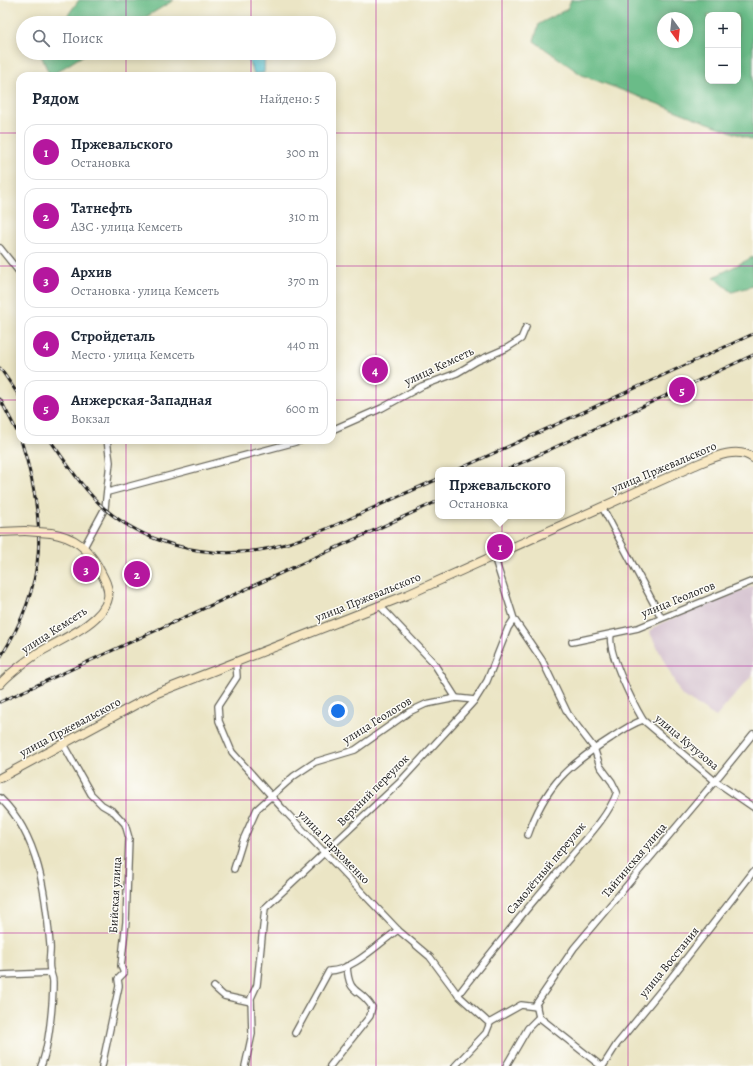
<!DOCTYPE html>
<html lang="ru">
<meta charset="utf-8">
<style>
body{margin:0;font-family:Alegreya,serif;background:#f2f2f3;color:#1f2937}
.controls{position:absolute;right:12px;top:12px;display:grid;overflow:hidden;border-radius:8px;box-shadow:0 2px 10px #0003}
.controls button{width:36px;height:36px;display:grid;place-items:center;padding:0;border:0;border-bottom:1px solid #e0e1e3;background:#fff;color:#1f2937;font:20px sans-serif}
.compass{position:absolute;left:657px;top:12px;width:36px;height:36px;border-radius:50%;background:#fff;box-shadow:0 2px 10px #0003;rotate:165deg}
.you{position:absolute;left:338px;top:711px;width:14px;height:14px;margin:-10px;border:3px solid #fff;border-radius:50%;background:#1a73e8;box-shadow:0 0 0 6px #1a73e833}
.badge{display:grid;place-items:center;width:26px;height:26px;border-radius:50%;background:#b5179e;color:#fff;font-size:13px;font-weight:700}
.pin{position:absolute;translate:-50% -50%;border:2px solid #fff;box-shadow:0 1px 4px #0006}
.popup{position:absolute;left:435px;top:467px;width:130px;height:52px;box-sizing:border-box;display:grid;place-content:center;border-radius:8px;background:#fff;filter:drop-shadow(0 1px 3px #0005);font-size:13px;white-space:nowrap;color:#747a83}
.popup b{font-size:15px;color:#1f2937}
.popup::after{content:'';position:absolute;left:50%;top:100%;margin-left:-8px;border:8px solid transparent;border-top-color:#fff}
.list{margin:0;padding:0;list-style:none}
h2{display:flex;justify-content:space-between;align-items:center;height:52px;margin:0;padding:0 16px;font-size:17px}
h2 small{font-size:13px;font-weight:400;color:#747a83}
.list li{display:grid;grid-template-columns:26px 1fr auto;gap:12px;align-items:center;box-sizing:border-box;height:56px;margin:0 8px 8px;padding:0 8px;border:1px solid #e0e1e3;border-radius:12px}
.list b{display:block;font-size:15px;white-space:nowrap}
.list p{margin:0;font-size:13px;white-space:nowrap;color:#747a83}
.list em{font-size:13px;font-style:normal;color:#747a83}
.icon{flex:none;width:22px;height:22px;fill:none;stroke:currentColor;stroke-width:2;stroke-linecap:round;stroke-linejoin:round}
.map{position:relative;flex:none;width:753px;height:1066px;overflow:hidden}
.search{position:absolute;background:#fff;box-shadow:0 2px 10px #0003;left:16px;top:16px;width:320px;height:44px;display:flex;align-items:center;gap:10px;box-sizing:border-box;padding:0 14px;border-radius:22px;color:#747a83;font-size:15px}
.panel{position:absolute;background:#fff;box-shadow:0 2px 10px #0003;left:16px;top:72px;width:320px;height:372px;border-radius:12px}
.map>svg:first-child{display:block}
</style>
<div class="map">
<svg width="753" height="1066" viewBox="0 0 753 1066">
<rect width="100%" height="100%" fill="#fdfcf7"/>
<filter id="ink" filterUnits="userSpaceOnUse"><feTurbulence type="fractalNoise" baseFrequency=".025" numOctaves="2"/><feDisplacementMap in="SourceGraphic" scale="8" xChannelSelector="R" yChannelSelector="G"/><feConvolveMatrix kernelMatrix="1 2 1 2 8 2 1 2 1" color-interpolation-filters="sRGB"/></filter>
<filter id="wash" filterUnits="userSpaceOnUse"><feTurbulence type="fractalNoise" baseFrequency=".012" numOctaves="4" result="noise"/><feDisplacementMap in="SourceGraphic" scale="16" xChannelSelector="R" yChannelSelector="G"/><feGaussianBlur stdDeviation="0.9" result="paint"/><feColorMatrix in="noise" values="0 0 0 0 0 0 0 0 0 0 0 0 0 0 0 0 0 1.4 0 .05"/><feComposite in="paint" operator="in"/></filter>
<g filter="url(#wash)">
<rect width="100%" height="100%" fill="#ebe5c5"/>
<path fill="#d1bdcc" d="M753,586v88l-37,43 -35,-22 -32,-64 12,-8z"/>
<g fill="#6abc88" stroke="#436c52" fill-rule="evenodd">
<path d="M79,0h95l-38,23h-74z"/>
<path d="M571,0h182v140l-171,-65 -48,-34 5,-17 28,-15zM708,15h30v66h-30zM663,18h24v24h-24z"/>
<path d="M40,53h47l-37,23z"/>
<path d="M753,257v29l-21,6 -18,-15z"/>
</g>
<path fill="#5cc8d6" stroke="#3c7279" d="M245,53h20l-1,20 -10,1z"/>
</g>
<g filter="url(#ink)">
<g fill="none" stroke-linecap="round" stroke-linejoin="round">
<g stroke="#646257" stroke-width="8">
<g id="street">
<path d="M0,248l20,25"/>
<path d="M332,430l50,-22 40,-22 35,-13 20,-12 30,-13 14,-9 5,-12"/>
<path d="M108,492l195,-52"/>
<path d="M602,507l59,110"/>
<path d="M84,547l21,-39 5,-46 -3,-22"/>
<path d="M380,606l53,56 23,36"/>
<path d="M611,635c-4,17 22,68 32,85l72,61 38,26"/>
<path d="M572,642l66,-14 115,-47"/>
<path d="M236,662l1,15 -19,29 1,15 13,31 50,56 116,122 32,27 28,38 31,28 32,-18 16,2"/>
<path d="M63,744l28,50 11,11 12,7 11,12 4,14 -3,84 -5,44 3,7 -6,6 1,7 -17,80"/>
<path d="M0,798c39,37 46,97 50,147 1,8 -2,17 0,25 1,4 3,7 3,12 0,21 -4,65 -12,84"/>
<path d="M528,835c17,-49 40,-70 83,-97 10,-7 20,-14 32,-18"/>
<path d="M234,869l9,-29 14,-31 37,-33 21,-14 40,-12 54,-38 17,-8 30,-6 19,2"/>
<path d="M0,975l51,-2"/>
<path d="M214,987l10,9 27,6"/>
<path d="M458,995c33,-44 69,-86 105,-129 17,-21 45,-48 54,-74l-5,-10 -12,-16 -6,-18 -26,-34 -26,-54 -28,-41"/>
<path d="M295,1033l34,-62c24,0 50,-28 69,-41"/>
<path d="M245,1066l7,-32 -1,-36 6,-13 8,-77 134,-125 76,-83 12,-19 21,-53 6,-9 -20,-63"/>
<path d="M330,1066l40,-50 2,-9c-13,-21 -23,-10 -25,-41"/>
<path d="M455,1066l31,-33 4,-10"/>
<path d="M506,1066l22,-38 11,-11"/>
<path d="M601,1066l-62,-49 -3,-13 38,-56 141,-167 38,-47"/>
<path d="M603,1066l14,-22 54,-66 82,-106"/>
</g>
</g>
<g stroke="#646257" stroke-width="10">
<g id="secondary">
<path d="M0,532l25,-1"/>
<path d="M0,684c11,-12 25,-22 38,-31 20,-12 65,-30 70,-55 2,-10 -5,-22 -10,-31 -11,-20 -24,-30 -47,-34"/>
<path d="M0,778l157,-85 250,-98 286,-129c17,-7 43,-21 60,-8"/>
</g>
</g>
<use href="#street" stroke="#fff" stroke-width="5.5"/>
<use href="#secondary" stroke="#f8e8c3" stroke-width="8"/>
<g stroke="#1c1c1c" stroke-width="3">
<g id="rail">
<path d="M0,368l20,29"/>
<path d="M0,399l20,38"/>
<path d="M50,440c17,24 33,49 55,69 20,17 44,29 69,36 67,19 115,1 175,-26 30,-14 59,-27 89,-40"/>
<path d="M457,470l296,-136"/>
<path d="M506,470l247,-115"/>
<path d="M0,658c48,-75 47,-135 21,-218"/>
<path d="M0,702l438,-201"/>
</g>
</g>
<use href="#rail" stroke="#fdfcf7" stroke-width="1.5" stroke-dasharray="4.5" stroke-linecap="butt"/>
<g stroke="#646257" stroke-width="10" stroke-linecap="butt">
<path id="secondary-bridge" d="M25,531l26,2"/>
</g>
<use href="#secondary-bridge" stroke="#f8e8c3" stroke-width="8"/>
</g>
</g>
<path fill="none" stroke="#b5179e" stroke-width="1" stroke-opacity="0.55" d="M126,0v23M251,0v23M376,0v1066M502,0v1066M628,0v1066M126,53v23M251,53v23M0,133h20M332,133h421M0,266h20M332,266h421M0,400h20M332,400h421M126,440v626M251,440v626M0,533h753M0,666h753M0,800h753M0,933h753"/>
<g text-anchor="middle" stroke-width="3" stroke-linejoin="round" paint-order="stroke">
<g font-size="12" fill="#1c1c1c" stroke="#fdfcf7">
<text transform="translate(439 366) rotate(-25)" y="4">улица Кемсеть</text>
<text transform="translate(664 467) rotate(-23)" y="4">улица Пржевальского</text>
<text transform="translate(368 597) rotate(-22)" y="4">улица Пржевальского</text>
<text transform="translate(678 599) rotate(-22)" y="4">улица Геологов</text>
<text transform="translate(54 630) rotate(-33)" y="4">улица Кемсеть</text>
<text transform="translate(377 720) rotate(-32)" y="4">улица Геологов</text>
<text transform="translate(70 727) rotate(-28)" y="4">улица Пржевальского</text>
<text transform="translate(687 742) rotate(40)" y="4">улица Кутузова</text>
<text transform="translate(373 790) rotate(-45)" y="4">Верхний переулок</text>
<text transform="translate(334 847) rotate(46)" y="4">улица Пархоменко</text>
<text transform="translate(634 860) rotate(-50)" y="4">Тайгинская улица</text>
<text transform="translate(546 868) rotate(-50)" y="4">Самолётный переулок</text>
<text transform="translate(115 895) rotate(-87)" y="4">Бийская улица</text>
<text transform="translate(669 962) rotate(-51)" y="4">улица Восстания</text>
</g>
</g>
</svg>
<div class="controls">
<button>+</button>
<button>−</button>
</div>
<svg class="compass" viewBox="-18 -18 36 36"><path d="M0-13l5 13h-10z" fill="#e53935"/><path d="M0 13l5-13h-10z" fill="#747a83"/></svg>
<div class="you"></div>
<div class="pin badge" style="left:500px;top:547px">1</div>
<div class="popup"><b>Пржевальского</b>Остановка</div>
<div class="pin badge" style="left:137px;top:574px">2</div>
<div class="pin badge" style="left:86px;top:569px">3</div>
<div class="pin badge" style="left:375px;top:370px">4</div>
<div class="pin badge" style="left:682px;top:390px">5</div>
<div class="search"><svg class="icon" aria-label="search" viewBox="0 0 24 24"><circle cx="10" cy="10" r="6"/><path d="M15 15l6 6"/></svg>Поиск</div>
<section class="panel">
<h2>Рядом<small>Найдено: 5</small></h2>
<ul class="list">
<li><span class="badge">1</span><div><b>Пржевальского</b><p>Остановка</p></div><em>300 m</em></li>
<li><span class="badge">2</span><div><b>Татнефть</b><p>АЗС · улица Кемсеть</p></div><em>310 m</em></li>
<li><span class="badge">3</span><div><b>Архив</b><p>Остановка · улица Кемсеть</p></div><em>370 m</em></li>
<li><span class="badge">4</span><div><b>Стройдеталь</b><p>Место · улица Кемсеть</p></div><em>440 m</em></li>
<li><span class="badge">5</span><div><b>Анжерская-Западная</b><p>Вокзал</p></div><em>600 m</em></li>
</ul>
</section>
</div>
